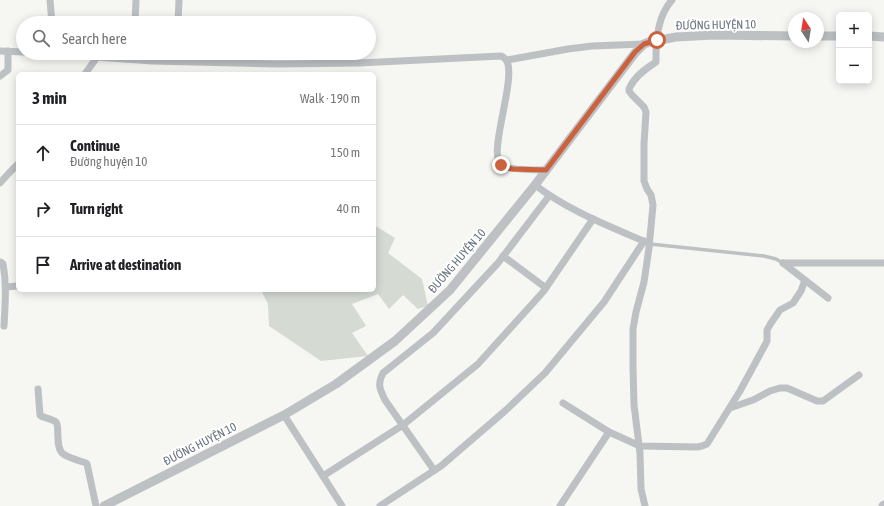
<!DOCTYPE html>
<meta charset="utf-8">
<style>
body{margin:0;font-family:"Asap Condensed",sans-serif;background:#f6f6f6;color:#202124}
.controls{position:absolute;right:12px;top:12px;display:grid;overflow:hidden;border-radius:6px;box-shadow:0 2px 10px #0003}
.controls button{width:36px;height:36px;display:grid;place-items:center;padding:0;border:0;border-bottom:1px solid #e0e0e0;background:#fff;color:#202124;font:20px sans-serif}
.compass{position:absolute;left:788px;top:12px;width:36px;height:36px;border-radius:50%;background:#fff;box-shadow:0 2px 10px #0003;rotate:348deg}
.stop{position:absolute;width:12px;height:12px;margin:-9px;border:3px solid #cc623d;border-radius:50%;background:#fff}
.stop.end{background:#cc623d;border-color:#fff;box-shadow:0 1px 4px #0008}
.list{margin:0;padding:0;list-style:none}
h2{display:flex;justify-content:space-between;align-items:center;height:52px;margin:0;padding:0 16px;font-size:17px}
h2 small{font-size:13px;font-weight:400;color:#757577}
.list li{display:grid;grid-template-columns:26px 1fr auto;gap:12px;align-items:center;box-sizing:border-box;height:56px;padding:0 16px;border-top:1px solid #e0e0e0}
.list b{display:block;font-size:15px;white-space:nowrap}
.list p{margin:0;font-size:13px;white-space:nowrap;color:#757577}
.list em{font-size:13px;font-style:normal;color:#757577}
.icon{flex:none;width:22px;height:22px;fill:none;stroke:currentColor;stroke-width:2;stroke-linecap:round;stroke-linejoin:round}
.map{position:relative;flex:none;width:884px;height:506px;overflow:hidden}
.search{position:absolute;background:#fff;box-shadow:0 2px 10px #0003;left:16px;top:16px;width:360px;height:44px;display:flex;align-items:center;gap:10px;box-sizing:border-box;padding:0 14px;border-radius:22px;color:#757577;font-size:15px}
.panel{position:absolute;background:#fff;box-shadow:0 2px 10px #0003;left:16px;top:72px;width:360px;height:220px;border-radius:6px}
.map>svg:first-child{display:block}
</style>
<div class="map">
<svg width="884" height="506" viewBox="0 0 884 506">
<rect width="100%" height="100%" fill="#f6f6f3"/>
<path fill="#d5dad3" d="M374,225l21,13 -7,15 34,26 6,27 -10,3 -15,-14 -14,14 -11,-15 -26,10 14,22 -14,7 16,23 -47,5 -52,-35 -1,-22 -7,-14h113z"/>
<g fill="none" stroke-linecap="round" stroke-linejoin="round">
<path stroke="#bdc1c4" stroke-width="3.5" d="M650,244l114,12 12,3 7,4"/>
<g stroke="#bdc1c4" stroke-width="7">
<path d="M50,0l2,23"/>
<path d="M135,23l1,-23"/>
<path d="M178,23l1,-23"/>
<path d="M0,51l23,1"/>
<path d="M38,53l115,8 127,3 79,-1 142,-7c2,1 4,2 5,4 12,15 -19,94 -5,105 6,5 35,5 45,5"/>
<path d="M507,60l61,-11 24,-3 52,-2"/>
<path d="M85,74l12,-17"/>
<path d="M0,76l8,-6v-19"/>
<path d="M0,183l9,-10 9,-9"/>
<path d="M535,185c34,26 74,41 113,58"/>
<path d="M503,256l43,32"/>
<path d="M0,262l2,1 1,1c4,21 2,41 1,62"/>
<path d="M783,263h101"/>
<path d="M783,263l45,35"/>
<path d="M6,287l12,-1"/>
<path d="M38,389l2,26 1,1c4,2 12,3 15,6 4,5 -1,23 6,31 4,4 18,8 24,10l1,1 9,42"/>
<path d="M563,403l46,29 31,14 57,1 5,-1 5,-2 33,-53 25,-46 2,-4v-11l4,-7 9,-13 13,-7 8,-12 4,-11"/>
<path d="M730,408l23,-8 17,-9 10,-3h7l30,13h6l36,-26"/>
<path d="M284,415l58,91"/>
<path d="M434,470l-49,-70c-5,-11 -8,-15 -2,-27l50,-40 65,-70 51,-67"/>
<path d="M323,476l80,-51 75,-61 65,-72 50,-73"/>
<path d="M380,506l61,-40 64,-55 40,-38 59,-71 40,-61"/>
<path d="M560,506l49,-74"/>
<path d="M645,506l-4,-17 -1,-36 -6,-48 -1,-38v-38l3,-17 8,-30 5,-34 4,-43 -2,-10 -4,-6 -3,-8v-37l2,-32 -2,-5 -12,-12 -3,-4v-2c5,-12 16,-20 27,-27 0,-3 0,-6 0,-10 1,-19 3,-37 16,-52"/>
</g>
<g stroke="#bdc1c4" stroke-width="9">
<path d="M818,36h21"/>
<path d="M869,36l15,1"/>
<path d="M104,506l180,-91 52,-31 59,-43 55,-51 85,-105 100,-132 9,-9 5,-2 27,-5 38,-2 80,1"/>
<path d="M883,506l1,-1"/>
</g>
</g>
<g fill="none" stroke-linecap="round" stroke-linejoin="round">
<path stroke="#cc623d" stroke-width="5" d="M501,165l3,2 8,2 34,1 89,-118 9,-8 13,-4"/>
</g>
<g text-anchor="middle" stroke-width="4" stroke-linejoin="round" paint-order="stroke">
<g font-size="12" fill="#697580" stroke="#fff">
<text transform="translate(716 25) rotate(-1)" y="4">ĐƯỜNG HUYỆN 10</text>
<text transform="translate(457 261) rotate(-49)" y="4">ĐƯỜNG HUYỆN 10</text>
<text transform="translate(200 444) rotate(-27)" y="4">ĐƯỜNG HUYỆN 10</text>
</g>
</g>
</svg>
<div class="controls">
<button>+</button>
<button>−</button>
</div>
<svg class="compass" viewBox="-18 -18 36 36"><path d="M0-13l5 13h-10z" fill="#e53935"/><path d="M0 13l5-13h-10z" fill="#757577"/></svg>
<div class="stop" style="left:657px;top:40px"></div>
<div class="stop end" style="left:501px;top:165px"></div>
<div class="search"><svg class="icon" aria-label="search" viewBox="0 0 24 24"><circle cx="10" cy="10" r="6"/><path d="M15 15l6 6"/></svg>Search here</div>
<section class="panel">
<h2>3 min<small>Walk · 190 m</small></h2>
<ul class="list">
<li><svg class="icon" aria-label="ahead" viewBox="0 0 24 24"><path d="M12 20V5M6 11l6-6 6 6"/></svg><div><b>Continue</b><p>Đường huyện 10</p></div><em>150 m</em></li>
<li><svg class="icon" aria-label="right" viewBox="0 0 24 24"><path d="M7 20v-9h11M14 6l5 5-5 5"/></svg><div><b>Turn right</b></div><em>40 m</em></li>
<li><svg class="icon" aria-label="arrive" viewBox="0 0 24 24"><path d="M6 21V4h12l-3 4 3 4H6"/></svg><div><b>Arrive at destination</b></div></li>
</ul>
</section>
</div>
